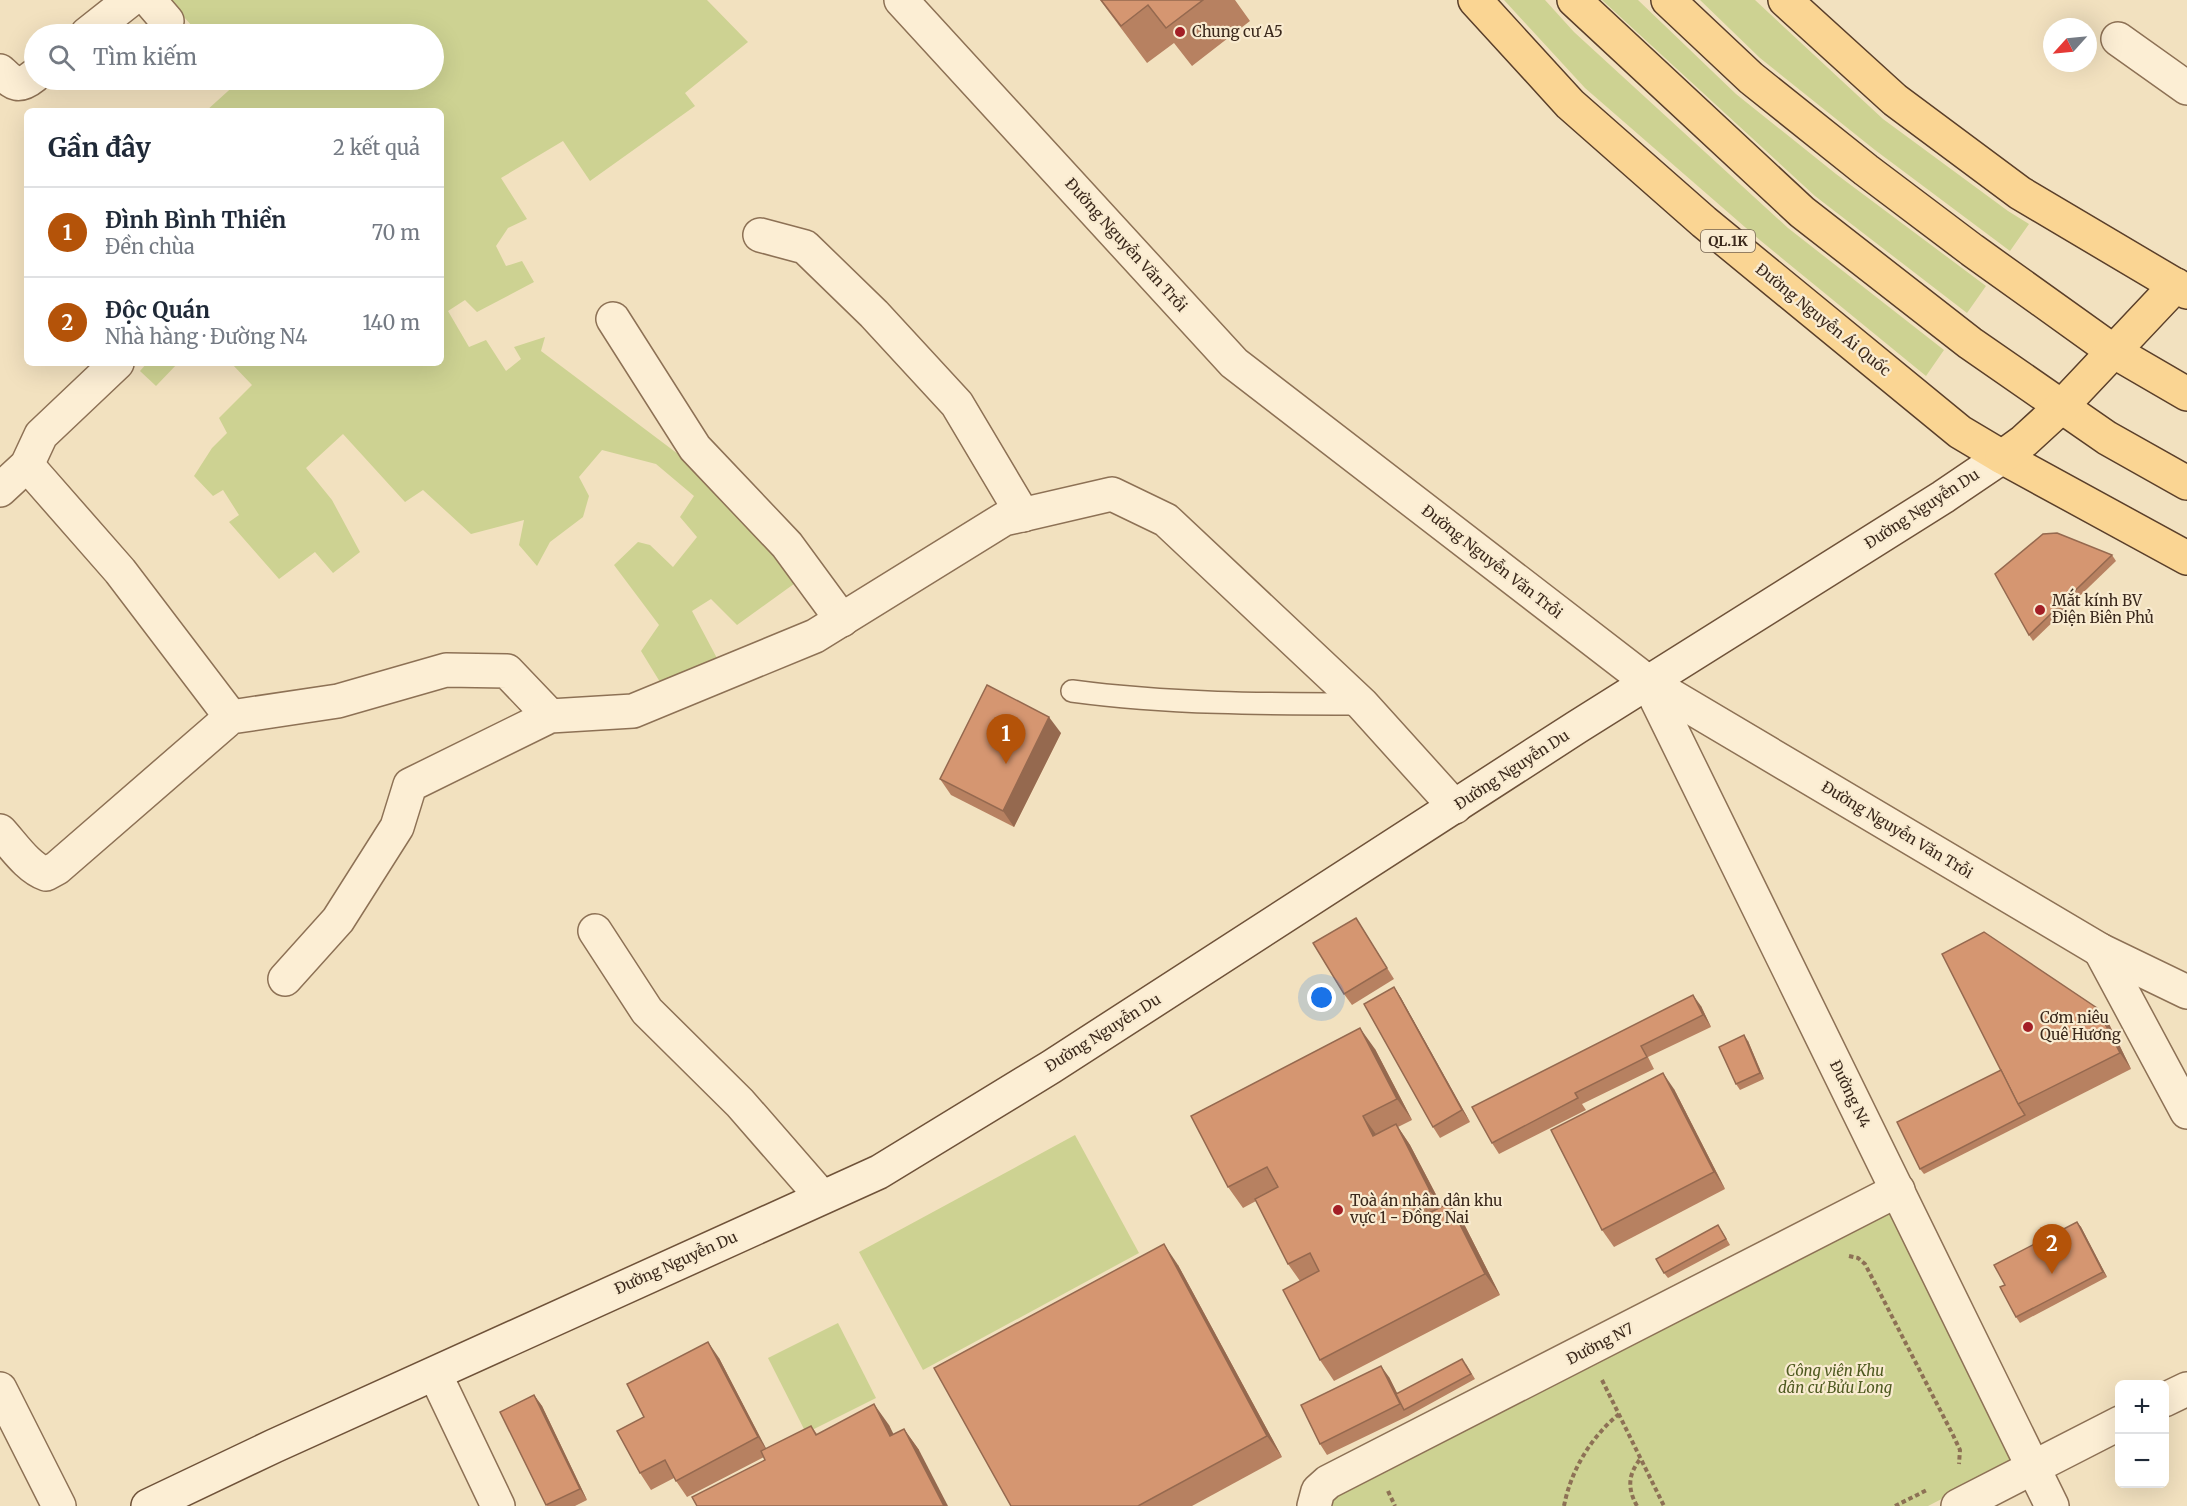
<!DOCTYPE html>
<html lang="vi">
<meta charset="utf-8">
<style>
body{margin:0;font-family:Merriweather,serif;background:#f2f2f3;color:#1f2937}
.controls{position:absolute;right:18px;bottom:18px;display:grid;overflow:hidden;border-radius:9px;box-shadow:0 6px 24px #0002}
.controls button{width:54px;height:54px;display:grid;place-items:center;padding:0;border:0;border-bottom:2px solid #e0e1e3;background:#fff;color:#1f2937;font:30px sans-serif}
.compass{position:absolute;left:2043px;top:18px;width:54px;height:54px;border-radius:50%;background:#fff;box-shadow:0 6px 24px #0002;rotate:243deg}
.you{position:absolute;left:1322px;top:998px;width:21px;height:21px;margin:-15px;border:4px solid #fff;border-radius:50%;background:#1a73e8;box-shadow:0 0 0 9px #1a73e833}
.badge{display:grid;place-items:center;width:39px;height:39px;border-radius:50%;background:#b45309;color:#fff;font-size:20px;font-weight:700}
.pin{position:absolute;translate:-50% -50px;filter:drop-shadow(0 2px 3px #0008)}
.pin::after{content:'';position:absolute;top:32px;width:21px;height:18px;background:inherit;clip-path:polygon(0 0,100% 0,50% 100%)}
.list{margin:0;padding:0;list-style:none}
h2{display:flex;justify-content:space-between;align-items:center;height:78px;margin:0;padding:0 24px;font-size:26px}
h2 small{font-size:20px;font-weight:400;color:#747a83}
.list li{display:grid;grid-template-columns:39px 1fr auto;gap:18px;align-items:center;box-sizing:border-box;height:90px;padding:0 24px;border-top:2px solid #e0e1e3}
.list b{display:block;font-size:22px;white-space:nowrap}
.list p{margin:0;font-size:20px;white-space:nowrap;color:#747a83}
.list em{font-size:20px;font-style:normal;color:#747a83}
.icon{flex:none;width:33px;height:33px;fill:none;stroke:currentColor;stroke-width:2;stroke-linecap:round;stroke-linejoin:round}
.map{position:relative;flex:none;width:2187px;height:1506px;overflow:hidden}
.search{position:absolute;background:#fff;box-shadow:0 6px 24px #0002;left:24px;top:24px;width:420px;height:66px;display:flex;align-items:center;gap:15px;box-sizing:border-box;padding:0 21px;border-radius:33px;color:#747a83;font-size:22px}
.panel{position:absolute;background:#fff;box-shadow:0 6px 24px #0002;left:24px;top:108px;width:420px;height:258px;border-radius:9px}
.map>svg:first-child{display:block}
</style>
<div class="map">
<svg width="2187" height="1506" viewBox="0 0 2187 1506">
<rect width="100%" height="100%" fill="#f2e1bf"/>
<g fill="#cdd292">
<path d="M169,0h538l41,42 -63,51 10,13 -105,75 -27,-40 -62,37 26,41 -19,9 -12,18 10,20 16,-5 12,21 -57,30 -12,-12 -17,11 21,36 17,-7 20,31 15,-12 -7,-12 31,-10 -4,14 145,109 112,121 -61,44 -26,-26 -19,12 27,51 -59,20 -19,-31 18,-26 -45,-60 24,-23 12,3 23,22 24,-30 -17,-20 14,-21 -38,-32 -54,-14 -23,27 10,19 -6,21 -33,25 -13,24 -18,-21 5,-25 -53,14 -48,-44 -18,12 -62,-68 -37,34 26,32 28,52 -27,21 -18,-21 -36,27 -50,-57 10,-7 -16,-25 -10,6 -19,-20 18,-28 15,-15 -8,-15 33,-33 -21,-22h210v-252h-235l32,-29 -1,-2h197v-46h-235z"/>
<path d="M1504,0h41l29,32 214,196 156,122 -18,26 -165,-135 -176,-153z"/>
<path d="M1602,0h36l98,94 100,80 150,112 -19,27 -152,-117z"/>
<path d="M1700,0h55l128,119 125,92 21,13 -19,27 -135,-101 -115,-92z"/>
<path d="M147,363h31l-22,23 -16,-15z"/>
<path d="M1075,1135l64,118 -216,117 -64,-118z"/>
<path d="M1892,1209l124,252 -88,45h-600l8,-14z"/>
<path d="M838,1323l38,75 -70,35 -38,-75z"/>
</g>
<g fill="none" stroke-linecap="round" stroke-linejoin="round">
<g stroke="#8d7155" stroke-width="24">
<path id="service" d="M1072,691c97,13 193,13 290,13"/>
</g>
<g stroke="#8d7155" stroke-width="36">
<g id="minor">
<path d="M149,0l18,21"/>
<path d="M87,34l43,-34"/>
<path d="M2118,39l69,49"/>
<path d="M0,71c14,13 18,18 34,5"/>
<path d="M760,235l45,12 69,67 83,90 66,111"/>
<path d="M613,319l82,129 92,97 55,75"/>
<path d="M27,465l93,106 111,146"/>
<path d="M0,490l27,-25 14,-30 76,-72"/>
<path d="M1648,682l404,824"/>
<path d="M1648,682l452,268 87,42"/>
<path d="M0,831c13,14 28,37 46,43l11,-6 174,-151 107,-16 108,-31 61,1 43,45"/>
<path d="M595,931l52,80 93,92 82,94"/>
<path d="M2100,950l87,162"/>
<path d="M285,979l53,-59 59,-93 13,-42 140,-69 83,-5 182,-75 189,-117 108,-25 54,26 196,184 93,103"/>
<path d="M435,1374l63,132"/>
<path d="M0,1389l59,117"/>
<path d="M2164,1400l23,-11"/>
<path d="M1314,1506l4,-15 10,-9 570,-292"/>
<path d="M1958,1506l162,-83"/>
</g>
</g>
<g stroke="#8d7155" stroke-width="36">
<path id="tertiary" d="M901,0l333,363 414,319"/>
</g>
<g stroke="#6f5239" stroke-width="36">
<path id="secondary" d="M148,1506l126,-60 605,-274 172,-105 526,-340 366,-230 59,-40"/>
</g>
<g stroke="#5a3f2a" stroke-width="36">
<g id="primary">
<path d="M1475,0l95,104 134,118 256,210 42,25 185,101"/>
<path d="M1574,0l228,212 168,131 137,95 80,45"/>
<path d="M1668,0l83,78 115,92 106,80 141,101 74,43"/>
<path d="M1785,0l110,100 125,93 167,99"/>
<path d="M2002,457l22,-16 37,-34 115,-122"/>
</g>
</g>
<g stroke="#8d7155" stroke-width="4" stroke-dasharray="4.5 3" stroke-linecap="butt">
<path d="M1849,1256l9,2 7,6 88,171 7,15 -1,14"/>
<path d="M1602,1380l62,126"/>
<path d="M1388,1491l7,15"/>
<path d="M1564,1506c7,-36 27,-69 55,-92"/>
<path d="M1637,1506c-10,-18 -9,-32 4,-48"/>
<path d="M1895,1506l32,-16"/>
</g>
<use href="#service" stroke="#fceed4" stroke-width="21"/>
<use href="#minor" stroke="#fceed4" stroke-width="33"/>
<use href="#tertiary" stroke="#fceed4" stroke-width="33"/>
<use href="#secondary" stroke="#fceed4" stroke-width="33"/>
<use href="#primary" stroke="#fad593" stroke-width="33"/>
</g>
<g fill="#b78161">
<path d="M1100,0h135l15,21 -58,45 -18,-23 -27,20z"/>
<path d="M2112,555l4,6 -83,80 -4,-6z"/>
<path d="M1061,733l-47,94 -63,-32 -11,-16z"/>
<path d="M1356,918l38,61 -42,26 -8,-11z"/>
<path d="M1394,987l7,11 69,124 -30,16 -7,-11z"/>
<path d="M1701,1006l10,21 -63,30 6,12 -72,35 4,6 -87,44 -7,-11z"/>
<path d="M2097,1008l12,16 22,45 -207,105 -4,-5 81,-99z"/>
<path d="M1748,1041l16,38 -24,11 -4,-6z"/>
<path d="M1375,1049l37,71 -14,7 12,18 32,61 22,18 36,71 -166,86 -14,-21 -20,-79 -12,-17 -32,-63 -13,7 -15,-21z"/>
<path d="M1674,1089l51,100 -111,58 -12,-17z"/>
<path d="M2077,1222l4,5 26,50 -87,46 -4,-6 -11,-32z"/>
<path d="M1722,1231l8,14 -62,33 -4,-5z"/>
<path d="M1178,1265l104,192 -90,49h-181z"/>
<path d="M719,1358l47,91 45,-23 6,8 72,-9 4,10 11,-6 15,21 -154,10 -1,-3 -77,40 -13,-19 -23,12 -11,-17 4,-56z"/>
<path d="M1466,1364l9,15 -67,37 -81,39 -7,-11 69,-67 8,16z"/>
<path d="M534,1395l8,11 45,94 -12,6h-28l-47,-94z"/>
</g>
<g fill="#95694f">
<path d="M1049,717l12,16 -47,94 -11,-16z"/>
<path d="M1394,987l7,11 69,124 -8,-12z"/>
<path d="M1693,995l8,11 10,21 -8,-12z"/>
<path d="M2097,1008l12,16 22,45 -11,-16z"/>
<path d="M1360,1028l15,21 37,71 -15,-21z"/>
<path d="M1744,1035l4,6 16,38 -4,-6z"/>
<path d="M1663,1073l11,16 51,100 -11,-17z"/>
<path d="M1363,1116l15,21 -5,-1z"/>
<path d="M1396,1124l14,21 35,67 -15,-21z"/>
<path d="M1410,1201l15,21 -6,-4z"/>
<path d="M1449,1203l15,21 36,71 -15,-21z"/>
<path d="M2077,1222l4,5 26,50 -4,-5z"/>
<path d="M1164,1244l14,21 104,192 -15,-21z"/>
<path d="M708,1342l11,16 50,96 -11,-17z"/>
<path d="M1381,1366l8,11 16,32 -1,1 4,6 -8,-12z"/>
<path d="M534,1395l8,11 45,94 -7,-11z"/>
<path d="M874,1404l15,21 16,32 -15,-21z"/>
<path d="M904,1429l15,21 29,56h-4z"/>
</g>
<g fill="#d59671" stroke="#95694f" stroke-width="1.5">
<path d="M1101,0h102l-37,28 -18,-23 -27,21z"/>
<path d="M2057,533l55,22 -83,80 -34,-61 48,-40z"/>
<path d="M987,685l62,32 -46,94 -63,-32z"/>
<path d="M1356,918l31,50 -43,26 -31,-51z"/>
<path d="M1984,932l113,76 23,45 -102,51 -76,-150z"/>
<path d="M1394,987l68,123 -29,17 -69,-123z"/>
<path d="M1693,995l10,20 -62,31 6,11 -72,36 3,5 -86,45 -20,-36z"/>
<path d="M1360,1028l37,71 -34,17 10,20 23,-12 34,67 -20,10 9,17 30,-15 36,71 -165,86 -37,-70 36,-19 -9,-18 -22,11 -33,-65 23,-12 -11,-20 -39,20 -37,-71z"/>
<path d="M1744,1035l16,38 -24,11 -17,-37z"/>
<path d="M2001,1070l17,34 7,11 -105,54 -23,-47z"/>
<path d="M1663,1073l51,99 -112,58 -51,-100z"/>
<path d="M2077,1222l26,50 -87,45 -16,-30 5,-2 -11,-20z"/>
<path d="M1718,1225l8,14 -62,34 -8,-14z"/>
<path d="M1164,1244l103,192 -129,70h-127l-77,-138z"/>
<path d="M708,1342l50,95 -82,44 -11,-21 -25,13 -23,-42 27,-14 -17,-33z"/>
<path d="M1462,1359l9,15 -67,36 -8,-16z"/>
<path d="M1381,1366l19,38 -80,40 -19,-39z"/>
<path d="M534,1395l46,94 -34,16 -46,-93z"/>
<path d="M874,1404l16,32 14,-7 40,77h-247l-5,-9 73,-37 -4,-9 50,-25 5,9z"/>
</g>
<g fill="#a31f26" stroke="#f9ebd0" stroke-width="2">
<circle cx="1180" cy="32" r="6"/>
<circle cx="2040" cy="610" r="6"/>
<circle cx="2028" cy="1027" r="6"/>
<circle cx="1338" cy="1210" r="6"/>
</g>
<g text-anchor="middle" stroke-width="4.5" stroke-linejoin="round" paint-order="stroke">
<rect fill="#f9ebd0" stroke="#746352" stroke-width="1.5" x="1701" y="230" width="54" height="22" rx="4.5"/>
<g font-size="14" font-weight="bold" fill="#3b291c">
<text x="1728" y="246">QL.1K</text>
</g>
<g font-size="15" fill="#3b291c" stroke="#f9ebd0" text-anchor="start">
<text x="1192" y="37">Chung cư A5</text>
<text x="2052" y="606">Mắt kính BV<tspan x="2052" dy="17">Điện Biên Phủ</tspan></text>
<text x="2040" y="1023">Cơm niêu<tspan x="2040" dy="17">Quê Hương</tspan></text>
<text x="1350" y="1206">Toà án nhân dân khu<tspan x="1350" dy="17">vực 1 - Đồng Nai</tspan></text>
</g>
<g font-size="15" fill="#3b291c" stroke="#f9ebd0">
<text transform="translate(1126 245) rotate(48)" y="5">Đường Nguyễn Văn Trỗi</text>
<text transform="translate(1823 320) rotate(39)" y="5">Đường Nguyễn Ái Quốc</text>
<text transform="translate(1922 509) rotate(-33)" y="5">Đường Nguyễn Du</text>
<text transform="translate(1492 562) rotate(38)" y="5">Đường Nguyễn Văn Trỗi</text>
<text transform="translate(1512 770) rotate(-33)" y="5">Đường Nguyễn Du</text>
<text transform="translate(1897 830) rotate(31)" y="5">Đường Nguyễn Văn Trỗi</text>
<text transform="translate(1103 1033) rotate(-32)" y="5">Đường Nguyễn Du</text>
<text transform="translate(1850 1094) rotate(64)" y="5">Đường N4</text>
<text transform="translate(676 1263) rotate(-24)" y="5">Đường Nguyễn Du</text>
<text transform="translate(1600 1344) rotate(-27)" y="5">Đường N7</text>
</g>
<g font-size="15" font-style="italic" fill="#4e5a20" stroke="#f9ebd0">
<text x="1835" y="1376">Công viên Khu<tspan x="1835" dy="17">dân cư Bửu Long</tspan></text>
</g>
</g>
</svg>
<div class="controls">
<button>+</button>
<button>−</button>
</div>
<svg class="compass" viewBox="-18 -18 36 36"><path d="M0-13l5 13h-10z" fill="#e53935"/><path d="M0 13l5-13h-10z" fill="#747a83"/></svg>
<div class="you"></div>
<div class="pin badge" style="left:1006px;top:764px">1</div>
<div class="pin badge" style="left:2052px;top:1274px">2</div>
<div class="search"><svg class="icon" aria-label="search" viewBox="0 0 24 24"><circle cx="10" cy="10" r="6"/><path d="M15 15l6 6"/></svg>Tìm kiếm</div>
<section class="panel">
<h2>Gần đây<small>2 kết quả</small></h2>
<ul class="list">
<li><span class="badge">1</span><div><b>Đình Bình Thiền</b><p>Đền chùa</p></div><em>70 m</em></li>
<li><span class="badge">2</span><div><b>Độc Quán</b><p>Nhà hàng · Đường N4</p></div><em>140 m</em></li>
</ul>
</section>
</div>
